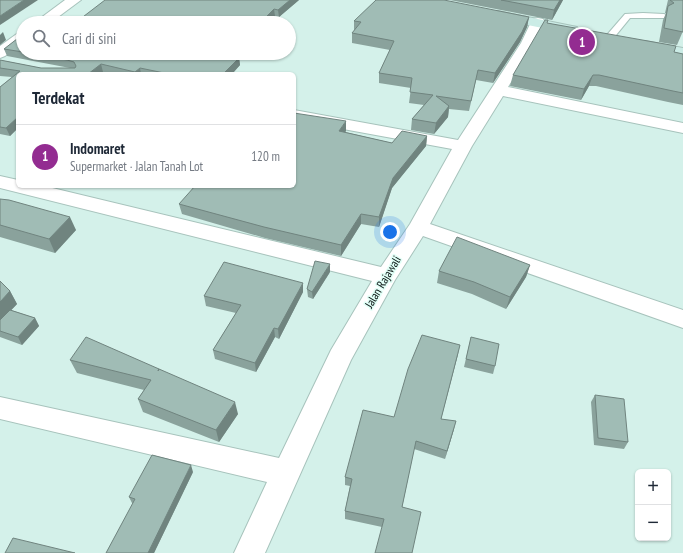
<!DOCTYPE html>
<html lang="id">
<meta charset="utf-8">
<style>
body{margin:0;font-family:"PT Sans Narrow",sans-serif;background:#f2f2f3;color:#1f2937}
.controls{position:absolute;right:12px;bottom:12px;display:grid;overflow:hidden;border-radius:6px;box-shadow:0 1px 3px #0004}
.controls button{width:36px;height:36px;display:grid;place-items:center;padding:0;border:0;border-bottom:1px solid #e0e1e3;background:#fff;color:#1f2937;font:20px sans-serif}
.you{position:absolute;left:390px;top:232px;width:14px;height:14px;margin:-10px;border:3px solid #fff;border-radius:50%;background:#1a73e8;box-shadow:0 0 0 6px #1a73e833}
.badge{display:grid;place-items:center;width:26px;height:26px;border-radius:50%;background:#932c91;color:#fff;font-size:13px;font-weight:700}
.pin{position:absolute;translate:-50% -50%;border:2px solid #fff;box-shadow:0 1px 4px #0006}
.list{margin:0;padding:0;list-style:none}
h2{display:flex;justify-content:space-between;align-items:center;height:52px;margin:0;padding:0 16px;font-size:17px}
h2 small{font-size:13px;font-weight:400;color:#747a83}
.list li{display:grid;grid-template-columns:26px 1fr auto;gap:12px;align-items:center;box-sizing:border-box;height:64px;padding:0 16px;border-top:1px solid #e0e1e3}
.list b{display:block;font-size:15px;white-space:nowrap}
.list p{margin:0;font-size:13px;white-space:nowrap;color:#747a83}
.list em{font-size:13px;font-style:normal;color:#747a83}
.icon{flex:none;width:22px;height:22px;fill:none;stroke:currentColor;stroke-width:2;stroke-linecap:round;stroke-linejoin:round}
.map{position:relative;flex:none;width:683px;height:553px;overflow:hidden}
.search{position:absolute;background:#fff;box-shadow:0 1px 3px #0004;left:16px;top:16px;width:280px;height:44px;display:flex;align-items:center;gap:10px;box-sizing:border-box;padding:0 14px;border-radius:22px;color:#747a83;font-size:15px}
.panel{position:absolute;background:#fff;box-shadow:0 1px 3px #0004;left:16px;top:72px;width:280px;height:116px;border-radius:6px}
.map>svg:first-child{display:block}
</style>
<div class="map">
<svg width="683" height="553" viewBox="0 0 683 553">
<rect width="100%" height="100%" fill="#d4f1ea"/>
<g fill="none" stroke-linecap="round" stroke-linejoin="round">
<g stroke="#a7c3bc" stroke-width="2">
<path id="lane" d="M643,13l21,1 4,2 -4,2h-34l-18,22h-6v-4l19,-22z"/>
</g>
<g stroke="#a7c3bc" stroke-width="2">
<g id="street">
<path d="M65,0h16l-31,23h-16z"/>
<path d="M538,18l5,1 2,3 -10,21 -27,44 175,36v10l-180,-37 -31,50 -42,78 253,86v18l-260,-92 -28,44 -44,80 -86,193h-31l33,-71 -267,-63v-22l279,61 52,-108 41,-69 -372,-93v-12l18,4v6h26l337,81 29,-43 42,-75 -158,-29v-10l164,30 63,-97 10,-21 2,-3z"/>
<path d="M23,32v11l-18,13 -5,2v-12l18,-13z"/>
</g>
</g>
<g stroke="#a7c3bc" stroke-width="2">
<g id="secondary">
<path d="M498,11l74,15 5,1 2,3 -2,3 -5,1 -79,-16 -2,-3 2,-3z"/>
<path d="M645,41l38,7v10l-43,-10 -2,-3 2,-3z"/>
</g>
</g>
<use href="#lane" fill="#fff" fill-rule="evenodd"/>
<use href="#street" fill="#fff" fill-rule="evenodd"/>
<use href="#secondary" fill="#cbece6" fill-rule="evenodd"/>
</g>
<g fill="#8aa29c">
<path d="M299,0l-20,17 -4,-1 -7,7h-193z"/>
<path d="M450,0h113l-11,20z"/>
<path d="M668,0h15v31l-6,14 -18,-3 4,-22 3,-7h-1z"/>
<path d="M529,17l-2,10 -7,15 -27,41 -17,-3 -7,31 -20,-2 -1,8 -14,17 -23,-4 1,-11 12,-14 -15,-2 2,-15 -32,-5v-10l11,-23 -38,-7v-10l2,-2v-10z"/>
<path d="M548,23l135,31v51l-15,-3 -72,-16h-7l-8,14 -71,-14 3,-11z"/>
<path d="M23,35v18h216l-4,4 4,1 1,7 -8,9h-120l-9,-2 -85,2v54l-8,8 -10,-2v-47l12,-10 -12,-1v-16l41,8h29l-63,-12 -3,-7z"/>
<path d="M346,131l-1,1 47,11 35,-7 -1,10 -34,42 -13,39 -18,-3 -20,32 -76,-18 -83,-24 -3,-10z"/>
<path d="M0,199l76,31 -21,23 -55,-16z"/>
<path d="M530,265l-4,12 -20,32 -34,-15 -35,-11 2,-12z"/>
<path d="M330,272l-17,27 -5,-2 -1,-8z"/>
<path d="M0,281l10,10 7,13 -6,6 24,8 4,8 -17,19 -22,-8z"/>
<path d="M303,292l-24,47 -4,-2 -19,35 -41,-13 -2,-9 23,-37 -30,-7 -2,-10z"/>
<path d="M471,337l24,29 -2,8 -29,-7z"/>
<path d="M458,354l-17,65 13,10 -9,30 -31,-10 -12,59 -20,19 -37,-8v-8l5,-25 -5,-1v-8z"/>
<path d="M70,360l89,9 79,45 -19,28 -76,-30 -5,-13 6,-9 -67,-17z"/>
<path d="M595,395l33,47 -4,7 -30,-4 -3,-43z"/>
<path d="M193,472l-39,81h-48l27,-49 -1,-1 -3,-6z"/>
</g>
<g fill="#70847f">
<path d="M24,0h14l-38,25v-9z"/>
<path d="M290,0h9l-20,17 -1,-7z"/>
<path d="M560,0h3l-11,20 2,-10z"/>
<path d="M274,9l1,7 -7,7h-8z"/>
<path d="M529,17l-2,10 -7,15 -27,41 2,-10z"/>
<path d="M3,32l3,8 -6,5v-10z"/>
<path d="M230,53h9l-10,10 -1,-7z"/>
<path d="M239,58l1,7 -8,9h-9z"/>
<path d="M101,64l2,8 -3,2h-12z"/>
<path d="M140,68l1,6h-5l-1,-2z"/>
<path d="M593,75l-4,11 -8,14 3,-11z"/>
<path d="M449,106l-1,11 -14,17 2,-11z"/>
<path d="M18,117v11l-8,8 -4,-8z"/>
<path d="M346,121v10l-7,10v-10z"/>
<path d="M427,136l-1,10 -34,42 -13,39v-10l14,-39z"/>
<path d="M361,214v10l-20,32v-11z"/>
<path d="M70,217l6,13 -21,23 -6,-14z"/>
<path d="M330,264v8l-17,27 -1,-7z"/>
<path d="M530,265l-4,12 -20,32 4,-12z"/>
<path d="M303,283v9l-24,47 -1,-10z"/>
<path d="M10,291l7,13 -17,18v-20z"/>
<path d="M35,318l4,8 -17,19 -4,-8z"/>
<path d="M274,328l1,9 -19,35 -1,-9z"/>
<path d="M460,345l-2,9 -19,73 2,-8z"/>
<path d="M235,402l3,12 -19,28 -3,-12z"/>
<path d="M456,421l-2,8 -9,30 2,-8z"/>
<path d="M191,465l2,7 -39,81h-6z"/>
</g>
<g fill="#a0bcb5" stroke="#70847f">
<path d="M0,0h24l-24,16z"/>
<path d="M105,0h185l-12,10 -4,-1 -14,14h-185z"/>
<path d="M376,0h68l85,17 -7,15 -27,41 -17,-3 -7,31 -35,-5 13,10 -13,17 -24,-4 21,-24 -23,-3 2,-14 -33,-5 15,-32 -42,-8 9,-11 -7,-1z"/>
<path d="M501,0h59l-6,10z"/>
<path d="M670,0h13v32l-19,-4 4,-22 6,-3z"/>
<path d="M545,20h3l-1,3 129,23 -2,6 9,2v39l-10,-2 -74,-16h-6l-9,14 -71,-14z"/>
<path d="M22,35h1v17l-19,-3z"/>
<path d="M29,53h201l-2,3 11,2 -16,16h-54l-29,-6 -5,4 -34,-8 -13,10h-70v43l-12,11 -6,-1v-40l20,-16 -20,-3v-8l41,8h34l1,-2 -2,-4 -7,-2z"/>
<path d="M294,113l52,8 -7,10 53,12 10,-12 25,5 -34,42 -14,39 -18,-3 -20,31 -77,-18 -85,-23 16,-18h99z"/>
<path d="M0,199l9,1 61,17 -21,22 -49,-14z"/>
<path d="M457,237l73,28 -20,32 -36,-15 -35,-11z"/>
<path d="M315,261l15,3 -18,28 -5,-3z"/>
<path d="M224,262l79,21 -25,46 -4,-1 -19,35 -42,-13 28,-45 -37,-9z"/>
<path d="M0,281l10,10 -10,11z"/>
<path d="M10,310l25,8 -17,19 -18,-6v-11z"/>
<path d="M422,335l38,10 -19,74 15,2 -9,30 -31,-10 -14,66 19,5 -9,41h-37l9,-34 -39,-8 7,-32 -7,-2 18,-67 31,7 14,-48z"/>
<path d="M86,337l73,32 -1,2 1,-2 76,33 -19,28 -78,-31 13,-19 -81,-20z"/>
<path d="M471,337l28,7 -4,22 -29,-7z"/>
<path d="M595,395l29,4 4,43 -30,-4z"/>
<path d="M152,455l39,10 -43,88h-42l29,-54 -6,-2z"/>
<path d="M13,538l62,15h-70z"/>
</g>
<g text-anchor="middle" stroke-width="3" stroke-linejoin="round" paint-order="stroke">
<g font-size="12" fill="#0a1513" stroke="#e1fff7">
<text transform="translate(383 282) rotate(-59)" y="4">Jalan Rajawali</text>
</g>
</g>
</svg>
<div class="controls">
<button>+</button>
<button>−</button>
</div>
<div class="you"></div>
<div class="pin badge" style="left:582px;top:42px">1</div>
<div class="search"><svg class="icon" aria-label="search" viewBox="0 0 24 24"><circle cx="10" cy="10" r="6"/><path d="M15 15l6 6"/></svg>Cari di sini</div>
<section class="panel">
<h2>Terdekat<small></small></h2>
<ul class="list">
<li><span class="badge">1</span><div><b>Indomaret</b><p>Supermarket · Jalan Tanah Lot</p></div><em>120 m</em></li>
</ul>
</section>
</div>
